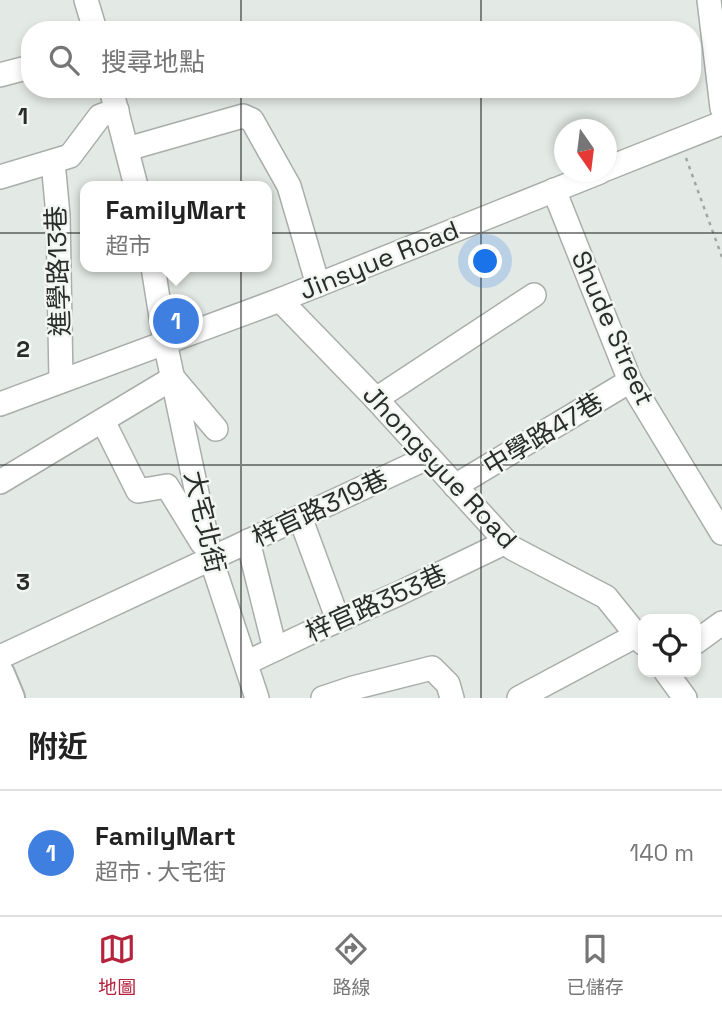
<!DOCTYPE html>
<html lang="zh-TW">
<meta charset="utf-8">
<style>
body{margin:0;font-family:"Space Grotesk","Noto Sans TC",sans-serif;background:#f2f2f2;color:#222}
.controls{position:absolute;right:21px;bottom:21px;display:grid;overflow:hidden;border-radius:14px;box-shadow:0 4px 10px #0003}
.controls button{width:63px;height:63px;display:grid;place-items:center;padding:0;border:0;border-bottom:2px solid #e0e0e0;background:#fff;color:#222;font:35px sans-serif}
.compass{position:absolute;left:554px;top:119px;width:63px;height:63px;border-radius:50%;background:#fff;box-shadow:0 4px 10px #0003;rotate:166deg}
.you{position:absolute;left:486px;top:262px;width:24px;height:24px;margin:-18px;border:5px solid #fff;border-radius:50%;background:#1a73e8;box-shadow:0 0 0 10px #1a73e833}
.badge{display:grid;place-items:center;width:46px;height:46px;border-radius:50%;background:#b5233d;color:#fff;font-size:23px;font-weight:700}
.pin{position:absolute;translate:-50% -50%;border:4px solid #fff;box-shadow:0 2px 7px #0006}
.popup{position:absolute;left:80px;top:181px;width:192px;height:91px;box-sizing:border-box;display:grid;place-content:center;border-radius:14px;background:#fff;filter:drop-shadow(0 2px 5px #0005);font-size:23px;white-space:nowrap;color:#767676}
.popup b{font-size:26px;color:#222}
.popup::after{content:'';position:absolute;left:50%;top:100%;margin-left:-14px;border:14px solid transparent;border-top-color:#fff}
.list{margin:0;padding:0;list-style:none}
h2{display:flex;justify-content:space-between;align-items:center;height:91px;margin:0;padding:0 28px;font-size:30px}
h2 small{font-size:23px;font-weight:400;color:#767676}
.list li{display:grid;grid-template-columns:46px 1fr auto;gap:21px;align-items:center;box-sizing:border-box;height:126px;padding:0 28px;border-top:2px solid #e0e0e0}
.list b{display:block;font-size:26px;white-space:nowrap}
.list p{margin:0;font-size:23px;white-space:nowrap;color:#767676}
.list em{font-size:23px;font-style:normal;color:#767676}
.icon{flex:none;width:38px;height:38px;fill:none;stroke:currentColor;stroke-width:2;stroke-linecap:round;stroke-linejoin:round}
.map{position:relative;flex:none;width:722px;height:698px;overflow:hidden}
.search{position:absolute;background:#fff;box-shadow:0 4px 10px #0003;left:21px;right:21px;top:21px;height:77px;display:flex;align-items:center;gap:18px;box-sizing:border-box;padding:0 24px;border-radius:28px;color:#767676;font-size:26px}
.sheet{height:217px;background:#fff}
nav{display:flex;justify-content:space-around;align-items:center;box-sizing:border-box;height:98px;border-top:2px solid #e0e0e0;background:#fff;font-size:19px;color:#767676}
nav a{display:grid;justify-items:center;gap:4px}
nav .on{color:#b5233d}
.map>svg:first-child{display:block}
</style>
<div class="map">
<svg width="722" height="698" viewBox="0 0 722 698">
<rect width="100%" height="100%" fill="#e3e9e5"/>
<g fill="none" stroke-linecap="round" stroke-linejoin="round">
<g stroke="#a9aeab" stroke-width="26">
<g id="minor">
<path d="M86,0l9,30"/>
<path d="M709,0l13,108"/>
<path d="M0,75l30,-8"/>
<path d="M111,89l25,97"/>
<path d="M127,149l116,-33 9,4 37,66 29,99"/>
<path d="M53,162l5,53 3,166"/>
<path d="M606,169l116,-46"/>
<path d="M0,177l70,-21 30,-40 17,-6"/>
<path d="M554,190l76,191 92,152"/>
<path d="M153,267l12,75 46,217 46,139"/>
<path d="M280,300l96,99 136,149 94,49 37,46"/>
<path d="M376,399l158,-104"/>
<path d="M0,404l280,-104 320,-128"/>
<path d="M103,421l35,70 29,-5 35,57"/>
<path d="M0,482l173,-104 43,51"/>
<path d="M455,486l175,-105"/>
<path d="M300,517l38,103"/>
<path d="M248,541l27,108"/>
<path d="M696,642l26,-19"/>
<path d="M0,657l429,-200"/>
<path d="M246,663l61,-29 91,-40 108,-52"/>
<path d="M666,672l19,26"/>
<path d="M323,698l30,-10 79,-20 16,16 4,14"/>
<path d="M519,698l118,-63"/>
</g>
</g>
<g stroke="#a9aeab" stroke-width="32">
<path id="major" d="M0,674l10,24"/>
</g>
<path stroke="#a1a6a3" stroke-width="2.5" stroke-dasharray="3.5 5" stroke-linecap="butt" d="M686,158l36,99"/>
<use href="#minor" stroke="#fff" stroke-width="23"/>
<use href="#major" stroke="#fff" stroke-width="28"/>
</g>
<path fill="none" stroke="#2a2c2b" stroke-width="2" stroke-opacity="0.55" d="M241,0v30M481,0v30M241,89v609M481,89v609M0,233h722M0,465h722"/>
<g text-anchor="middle" stroke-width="5" stroke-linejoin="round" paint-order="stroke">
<g font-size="26" fill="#2a2c2b" stroke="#f1f6f2">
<text transform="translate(379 260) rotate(-22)" y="9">Jinsyue Road</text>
<text transform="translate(58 271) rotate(-92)" y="9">進學路13巷</text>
<text transform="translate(613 328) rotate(66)" y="9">Shude Street</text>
<text transform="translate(543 434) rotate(-31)" y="9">中學路47巷</text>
<text transform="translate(440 467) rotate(47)" y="9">Jhongsyue Road</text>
<text transform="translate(320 508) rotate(-25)" y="9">梓官路319巷</text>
<text transform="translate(205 522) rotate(77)" y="9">大宅北街</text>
<text transform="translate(376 603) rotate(-24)" y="9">梓官路353巷</text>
</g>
</g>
<g font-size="23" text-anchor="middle" font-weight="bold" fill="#2a2c2b" stroke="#f1f6f2" stroke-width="5" stroke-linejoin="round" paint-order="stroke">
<text x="23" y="124">1</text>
<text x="23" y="357">2</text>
<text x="23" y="590">3</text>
</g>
</svg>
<div class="controls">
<button><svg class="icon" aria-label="locate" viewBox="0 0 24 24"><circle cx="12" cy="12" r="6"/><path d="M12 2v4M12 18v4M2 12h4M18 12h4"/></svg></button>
</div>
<svg class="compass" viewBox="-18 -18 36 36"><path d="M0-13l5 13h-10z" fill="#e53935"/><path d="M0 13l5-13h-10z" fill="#767676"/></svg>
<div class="you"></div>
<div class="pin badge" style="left:176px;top:321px;background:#3f7fe0">1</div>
<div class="popup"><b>FamilyMart</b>超市</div>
<div class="search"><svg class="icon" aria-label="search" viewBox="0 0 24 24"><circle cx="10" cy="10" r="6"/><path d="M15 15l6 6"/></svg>搜尋地點</div>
</div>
<section class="sheet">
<h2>附近<small></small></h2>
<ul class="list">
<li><span class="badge" style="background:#3f7fe0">1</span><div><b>FamilyMart</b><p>超市 · 大宅街</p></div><em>140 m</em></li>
</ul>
</section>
<nav>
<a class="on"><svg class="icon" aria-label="map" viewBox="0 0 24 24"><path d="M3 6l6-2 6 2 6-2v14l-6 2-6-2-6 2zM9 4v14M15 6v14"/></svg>地圖</a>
<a><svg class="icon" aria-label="directions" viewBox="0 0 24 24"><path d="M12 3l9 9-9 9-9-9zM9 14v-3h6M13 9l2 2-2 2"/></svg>路線</a>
<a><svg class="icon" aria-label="saved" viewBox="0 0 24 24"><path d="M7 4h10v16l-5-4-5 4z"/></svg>已儲存</a>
</nav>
